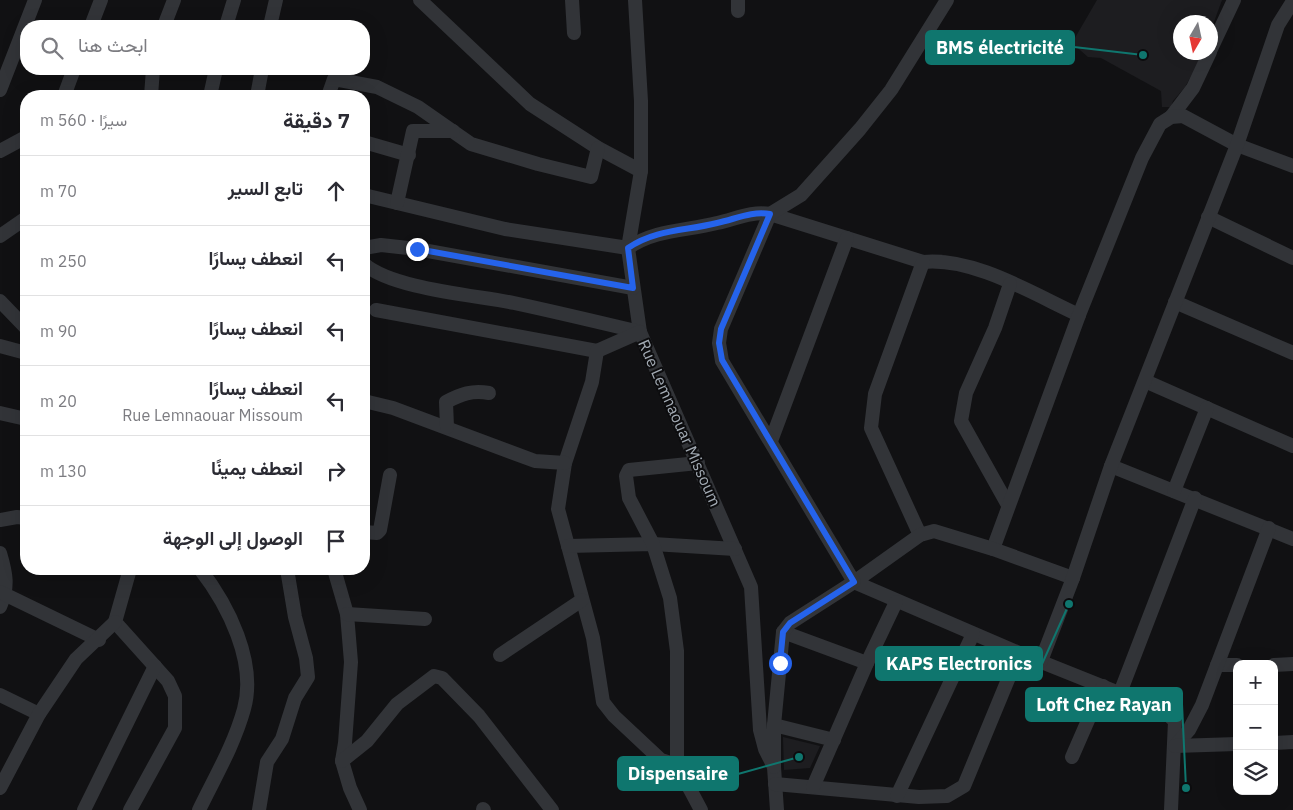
<!DOCTYPE html>
<html lang="ar">
<meta charset="utf-8">
<style>
body{margin:0;font-family:"IBM Plex Sans",Vazirmatn,sans-serif;background:#f7f7f7;color:#2b2b33;direction:rtl}
.controls{position:absolute;right:15px;bottom:15px;display:grid;overflow:hidden;border-radius:10px;box-shadow:0 5px 20px #0002}
.controls button{width:45px;height:45px;display:grid;place-items:center;padding:0;border:0;border-bottom:1px solid #e1e1e2;background:#fff;color:#2b2b33;font:25px sans-serif}
.compass{position:absolute;left:1173px;top:15px;width:45px;height:45px;border-radius:50%;background:#fff;box-shadow:0 5px 20px #0002;rotate:189deg}
.stop{position:absolute;width:15px;height:15px;margin:-11px;border:4px solid #2563eb;border-radius:50%;background:#fff}
.stop.end{background:#2563eb;border-color:#fff;box-shadow:0 1px 5px #0008}
.list{margin:0;padding:0;list-style:none}
h2{display:flex;justify-content:space-between;align-items:center;height:65px;margin:0;padding:0 20px;font-size:21px}
h2 small{font-size:16px;font-weight:400;color:#7c7c81}
.list li{display:grid;grid-template-columns:32px 1fr auto;gap:15px;align-items:center;box-sizing:border-box;height:70px;padding:0 20px;border-top:1px solid #e1e1e2}
.list b{display:block;font-size:19px;white-space:nowrap}
.list p{margin:0;font-size:16px;white-space:nowrap;color:#7c7c81}
.list em{font-size:16px;font-style:normal;color:#7c7c81}
.icon{flex:none;width:28px;height:28px;fill:none;stroke:currentColor;stroke-width:2;stroke-linecap:round;stroke-linejoin:round}
.map{position:relative;flex:none;width:1293px;height:810px;overflow:hidden;direction:ltr}
.search{position:absolute;background:#fff;box-shadow:0 5px 20px #0002;left:20px;top:20px;width:350px;height:55px;display:flex;align-items:center;gap:12px;box-sizing:border-box;padding:0 18px;border-radius:20px;color:#7c7c81;font-size:19px}
.panel{position:absolute;background:#fff;box-shadow:0 5px 20px #0002;left:20px;top:90px;width:350px;height:485px;border-radius:20px;direction:rtl}
.map>svg:first-child{display:block}
</style>
<div class="map">
<svg width="1293" height="810" viewBox="0 0 1293 810">
<rect width="100%" height="100%" fill="#111113"/>
<g fill="#1d1d20">
<path d="M1097,0h125l-11,30 -1,-8h-30v30l22,1 -5,12 -12,22 -12,14 -2,6h-9l-1,-16 -60,-33 -13,-1 -16,-14z"/>
<path d="M783,737l37,9 -10,22 -26,2z"/>
</g>
<g fill="none" stroke-linecap="round" stroke-linejoin="round">
<g stroke="#323438" stroke-width="14">
<path d="M420,0l110,104 68,44 43,23"/>
<path d="M572,0l2,33"/>
<path d="M635,0l6,101v70l-13,77 12,84 111,255 9,143 5,19 9,18 3,43"/>
<path d="M738,0v11"/>
<path d="M91,26l10,-26"/>
<path d="M164,26l10,-26"/>
<path d="M226,26l8,-26"/>
<path d="M270,26l6,-26"/>
<path d="M1210,51l24,-51"/>
<path d="M0,90l35,-90"/>
<path d="M64,96l10,-27"/>
<path d="M151,96l2,-27"/>
<path d="M210,96l6,-27"/>
<path d="M257,96l5,-27"/>
<path d="M328,96l6,-17 43,8 41,20 53,37 67,20 53,13 7,-29"/>
<path d="M1171,117l22,-29 17,-36"/>
<path d="M364,142l45,13"/>
<path d="M0,151l26,-14"/>
<path d="M364,195l141,34 123,19c28,-19 58,-17 89,-25 19,-4 34,-12 53,-9l153,48c51,-5 110,32 156,53"/>
<path d="M397,203l16,-72h40"/>
<path d="M1208,217l85,41"/>
<path d="M0,236l26,-18"/>
<path d="M364,248l17,-3 36,4 216,39"/>
<path d="M364,264c29,25 110,31 150,39 42,9 84,19 126,29"/>
<path d="M0,301l26,27"/>
<path d="M1175,302l118,51"/>
<path d="M376,310l221,41"/>
<path d="M640,332l-43,19 -5,31 -27,81 -7,46 35,129 10,64 11,14 47,44 16,5 24,45"/>
<path d="M0,346l26,7"/>
<path d="M1145,381l148,65"/>
<path d="M364,401l29,7 142,53 30,2"/>
<path d="M0,413l26,6"/>
<path d="M447,427l-1,-25c15,-8 26,-12 43,-9"/>
<path d="M771,441l76,-203"/>
<path d="M1111,466l182,73"/>
<path d="M1174,491l33,-83"/>
<path d="M1008,505l-47,-84 5,-28 29,-65 15,-44"/>
<path d="M0,520l17,-3 9,1"/>
<path d="M364,532l13,1 3,-3 10,-55"/>
<path d="M920,535l-49,-107 4,-34 48,-132"/>
<path d="M568,546l85,-2 82,5"/>
<path d="M993,549l86,-234 63,-157 18,-34 11,-7 12,-1 54,29 56,21"/>
<path d="M0,553c6,20 9,34 0,54"/>
<path d="M130,569l-15,53 53,59 7,15v32l-45,82"/>
<path d="M334,569l13,45 4,48 -6,81 -3,18 8,27 10,22"/>
<path d="M1073,578l-80,-29 -59,-18 -14,4 -66,47 165,71 145,58 11,10 -4,89"/>
<path d="M0,592l99,48"/>
<path d="M347,614l78,5"/>
<path d="M783,632l84,31"/>
<path d="M500,655l82,-55"/>
<path d="M1041,661l32,-83 38,-112 126,-321 41,-120 15,-24"/>
<path d="M1217,665h20"/>
<path d="M1274,665l19,-1"/>
<path d="M1120,693l75,-195"/>
<path d="M0,695l39,19"/>
<path d="M774,725l60,15"/>
<path d="M1274,743l19,-1"/>
<path d="M1175,746l14,-16 13,-25 67,-177"/>
<path d="M1175,746l62,-2"/>
<path d="M1072,757l31,-71"/>
<path d="M342,761l25,-20 30,-37 37,-28 8,2 37,38 73,94"/>
<path d="M677,765v-114l-7,-53 -17,-54 -24,-46 -3,-22 3,-6 69,-7"/>
<path d="M774,767v-42l9,-93 7,-9 64,-41 -132,-221 -3,-18 2,-14 49,-115 31,-19 59,-66 31,-39 56,-90"/>
<path d="M775,784l144,13 28,-1 17,-10 55,-133"/>
<path d="M813,787l54,-124 29,-61"/>
<path d="M0,788l39,-74 37,-55 39,-37"/>
<path d="M897,796l76,-162"/>
<path d="M483,809l1,1"/>
<path d="M84,810l71,-144"/>
<path d="M199,810c16,-33 35,-65 45,-101 13,-47 -16,-104 -44,-140"/>
<path d="M259,810l8,-48 15,-23 13,-41 13,-21 -2,-19 -11,-41 -8,-48"/>
</g>
</g>
<g fill="none" stroke-linecap="round" stroke-linejoin="round">
<path stroke="#2563eb" stroke-width="6" d="M417,249l216,39 -5,-40c28,-19 58,-17 89,-25 19,-4 34,-12 53,-9l-49,115 -2,14 3,17 132,222 -64,41 -7,9 -3,31"/>
</g>
<g text-anchor="middle" stroke-width="4" stroke-linejoin="round" paint-order="stroke">
<g font-size="16" fill="#a2aab3" stroke="#0c0c0e">
<text transform="translate(680 423) rotate(66)" y="6">Rue Lemnaouar Missoum</text>
</g>
</g>
<path fill="none" stroke="#0f766e" stroke-width="2" d="M1143 55L1074 47M1069 604L1042 664M1186 788L1182 704M799 757L738 774"/>
<g fill="#0f766e" stroke="#0c0c0e" stroke-width="2">
<circle cx="1143" cy="55" r="5"/>
<circle cx="1069" cy="604" r="5"/>
<circle cx="1186" cy="788" r="5"/>
<circle cx="799" cy="757" r="5"/>
</g>
<g fill="#0f766e" stroke="#0f766e" stroke-width="2">
<rect x="926" y="31" width="148" height="33" rx="5"/>
<rect x="876" y="647" width="166" height="33" rx="5"/>
<rect x="1026" y="688" width="156" height="33" rx="5"/>
<rect x="618" y="757" width="120" height="33" rx="5"/>
</g>
<g font-size="18" text-anchor="middle" font-weight="bold" fill="#fff">
<text x="1000" y="54">BMS électricité</text>
<text x="959" y="670">KAPS Electronics</text>
<text x="1104" y="711">Loft Chez Rayan</text>
<text x="678" y="780">Dispensaire</text>
</g>
</svg>
<div class="controls">
<button>+</button>
<button>−</button>
<button><svg class="icon" aria-label="layers" viewBox="0 0 24 24"><path d="M12 4l9 5-9 5-9-5zM3 14l9 5 9-5"/></svg></button>
</div>
<svg class="compass" viewBox="-18 -18 36 36"><path d="M0-13l5 13h-10z" fill="#e53935"/><path d="M0 13l5-13h-10z" fill="#7c7c81"/></svg>
<div class="stop" style="left:780px;top:663px"></div>
<div class="stop end" style="left:417px;top:249px"></div>
<div class="search"><svg class="icon" aria-label="search" viewBox="0 0 24 24"><circle cx="10" cy="10" r="6"/><path d="M15 15l6 6"/></svg>ابحث هنا</div>
<section class="panel">
<h2>7 دقيقة<small>سيرًا · 560 m</small></h2>
<ul class="list">
<li><svg class="icon" aria-label="ahead" viewBox="0 0 24 24"><path d="M12 20V5M6 11l6-6 6 6"/></svg><div><b>تابع السير</b></div><em>70 m</em></li>
<li><svg class="icon" aria-label="left" viewBox="0 0 24 24"><path d="M17 20v-9H6M10 6l-5 5 5 5"/></svg><div><b>انعطف يسارًا</b></div><em>250 m</em></li>
<li><svg class="icon" aria-label="left" viewBox="0 0 24 24"><path d="M17 20v-9H6M10 6l-5 5 5 5"/></svg><div><b>انعطف يسارًا</b></div><em>90 m</em></li>
<li><svg class="icon" aria-label="left" viewBox="0 0 24 24"><path d="M17 20v-9H6M10 6l-5 5 5 5"/></svg><div><b>انعطف يسارًا</b><p>Rue Lemnaouar Missoum</p></div><em>20 m</em></li>
<li><svg class="icon" aria-label="right" viewBox="0 0 24 24"><path d="M7 20v-9h11M14 6l5 5-5 5"/></svg><div><b>انعطف يمينًا</b></div><em>130 m</em></li>
<li><svg class="icon" aria-label="arrive" viewBox="0 0 24 24"><path d="M6 21V4h12l-3 4 3 4H6"/></svg><div><b>الوصول إلى الوجهة</b></div></li>
</ul>
</section>
</div>
